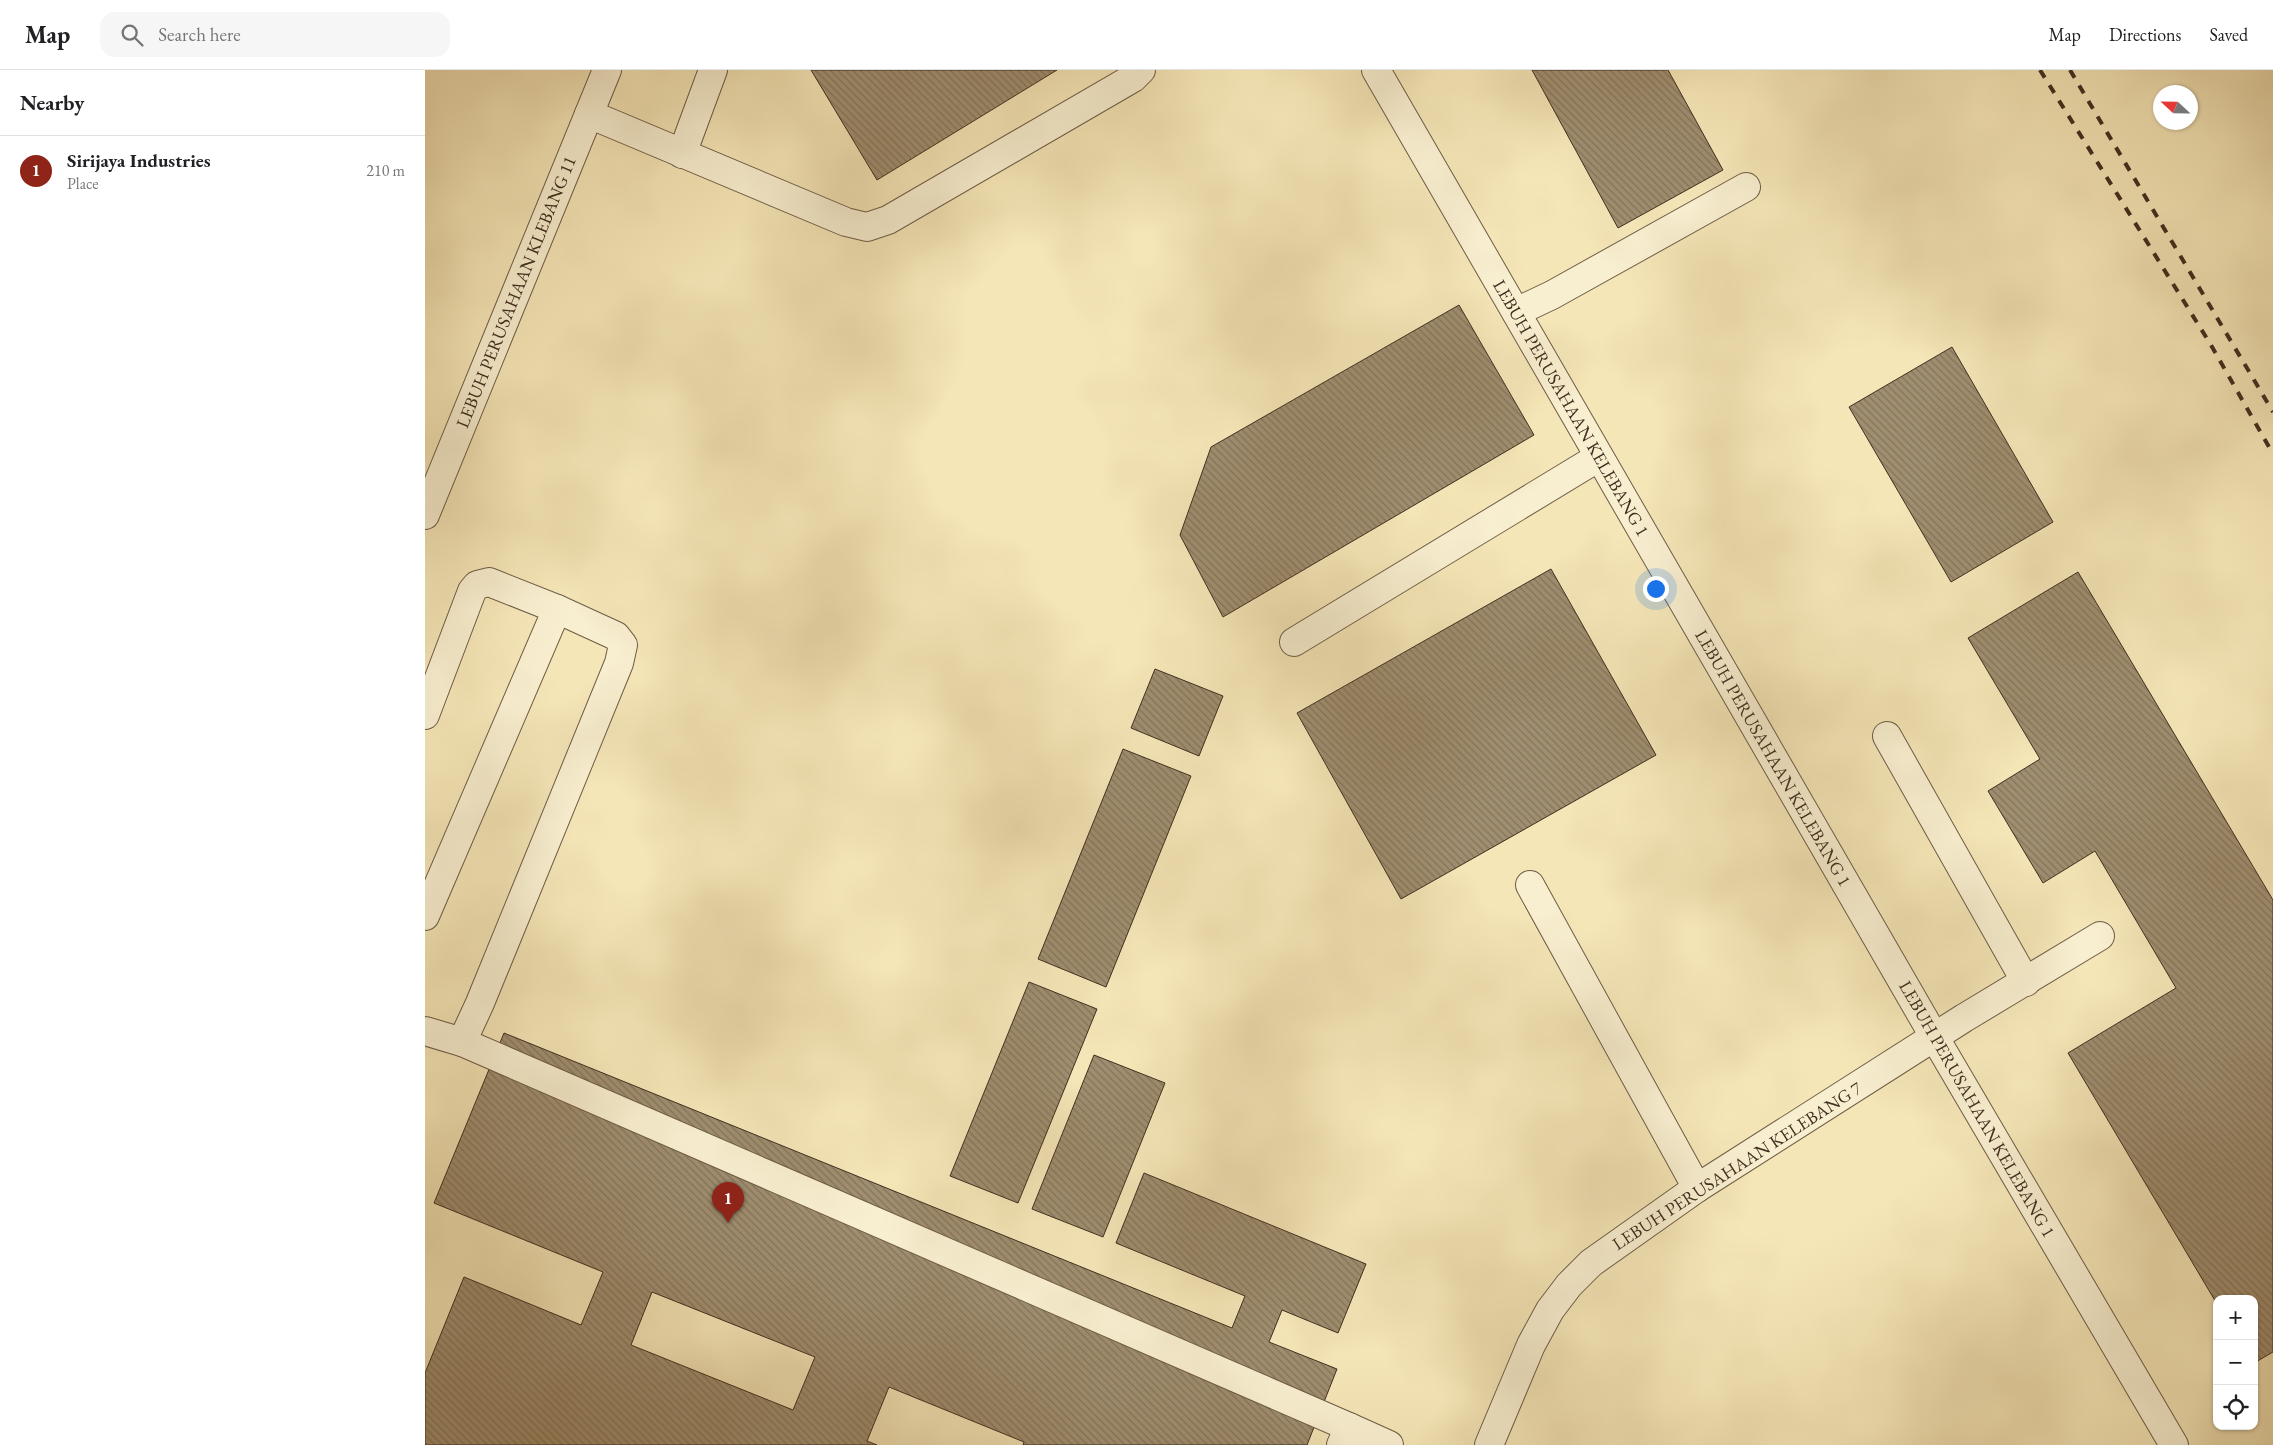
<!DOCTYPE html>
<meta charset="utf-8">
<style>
body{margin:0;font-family:"EB Garamond",serif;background:#f6f6f6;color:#202124}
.controls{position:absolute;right:15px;bottom:15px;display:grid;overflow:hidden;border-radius:10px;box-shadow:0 1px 4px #0004}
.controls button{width:45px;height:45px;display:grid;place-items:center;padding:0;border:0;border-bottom:1px solid #e0e0e0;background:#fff;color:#202124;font:25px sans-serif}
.compass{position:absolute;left:1728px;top:15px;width:45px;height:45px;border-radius:50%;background:#fff;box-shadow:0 1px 4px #0004;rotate:292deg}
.you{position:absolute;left:1230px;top:518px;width:18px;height:18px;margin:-12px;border:4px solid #fff;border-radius:50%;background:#1a73e8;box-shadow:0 0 0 8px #1a73e833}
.badge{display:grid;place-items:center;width:32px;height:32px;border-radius:50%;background:#8f2418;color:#fff;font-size:16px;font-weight:700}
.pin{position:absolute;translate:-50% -41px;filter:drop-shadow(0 1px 2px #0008)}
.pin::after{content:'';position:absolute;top:26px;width:18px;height:15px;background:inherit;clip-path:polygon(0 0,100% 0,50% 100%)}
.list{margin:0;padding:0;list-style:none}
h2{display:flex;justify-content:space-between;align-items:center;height:65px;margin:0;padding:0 20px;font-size:21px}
h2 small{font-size:16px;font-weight:400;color:#757577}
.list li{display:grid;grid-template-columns:32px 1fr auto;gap:15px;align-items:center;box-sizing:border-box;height:70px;padding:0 20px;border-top:1px solid #e0e0e0}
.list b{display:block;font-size:19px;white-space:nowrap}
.list p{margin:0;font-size:16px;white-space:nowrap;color:#757577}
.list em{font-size:16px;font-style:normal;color:#757577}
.icon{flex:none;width:28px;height:28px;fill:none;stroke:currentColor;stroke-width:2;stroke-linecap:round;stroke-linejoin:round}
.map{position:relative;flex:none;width:1848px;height:1375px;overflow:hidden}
header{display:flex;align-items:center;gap:30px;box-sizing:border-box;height:70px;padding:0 25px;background:#fff;border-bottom:1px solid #e0e0e0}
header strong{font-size:24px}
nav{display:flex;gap:28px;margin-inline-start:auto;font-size:18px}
.search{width:350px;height:45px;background:#f6f6f6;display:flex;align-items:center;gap:12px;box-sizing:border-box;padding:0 18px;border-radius:15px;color:#757577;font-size:19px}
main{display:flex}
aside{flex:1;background:#fff}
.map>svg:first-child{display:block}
</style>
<header>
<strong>Map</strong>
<div class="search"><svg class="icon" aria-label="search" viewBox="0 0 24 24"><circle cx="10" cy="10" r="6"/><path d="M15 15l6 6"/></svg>Search here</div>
<nav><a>Map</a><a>Directions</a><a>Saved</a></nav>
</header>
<main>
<aside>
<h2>Nearby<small></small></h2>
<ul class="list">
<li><span class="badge">1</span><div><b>Sirijaya Industries</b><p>Place</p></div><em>210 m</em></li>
</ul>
</aside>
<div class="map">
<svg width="1848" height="1375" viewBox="0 0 1848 1375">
<defs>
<pattern id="building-back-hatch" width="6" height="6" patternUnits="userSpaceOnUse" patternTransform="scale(1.25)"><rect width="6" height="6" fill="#9f8e6f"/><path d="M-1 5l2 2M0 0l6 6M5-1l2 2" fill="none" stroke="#83745b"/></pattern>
</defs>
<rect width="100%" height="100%" fill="#f5e6b7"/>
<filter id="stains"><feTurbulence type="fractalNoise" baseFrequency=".004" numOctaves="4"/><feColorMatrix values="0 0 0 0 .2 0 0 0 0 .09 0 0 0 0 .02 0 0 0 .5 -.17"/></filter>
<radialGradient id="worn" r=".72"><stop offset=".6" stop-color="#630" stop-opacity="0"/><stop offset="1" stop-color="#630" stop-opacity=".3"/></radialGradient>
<g fill="url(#building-back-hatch)" stroke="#412e20" fill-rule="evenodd">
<path d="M386,0h246l-180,110z"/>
<path d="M1107,0h136l55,100 -105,58z"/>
<path d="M1034,235l75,130 -311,182 -43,-82 31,-88z"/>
<path d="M1527,277l101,175 -102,60 -102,-175z"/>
<path d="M1126,499l105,186 -255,144 -104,-186z"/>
<path d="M1653,502l195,328v452l-19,11v-64h-37v5l-149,-251 108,-65 -81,-137 -52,32 -55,-92 52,-32 -72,-121z"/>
<path d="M730,599l68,27 -24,60 -68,-28z"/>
<path d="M698,679l68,27 -85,211 -68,-28z"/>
<path d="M604,912l68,27 -79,194 -68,-27z"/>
<path d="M79,963l728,295 13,-32 -129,-53 28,-70 222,91 -28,69 -56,-23 -13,32 68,27 -30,76h-284l1,-3 -135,-55 -22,54 10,4h-452v-72l39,-96 117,48 22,-53 -169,-69zM227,1222l163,65 -22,53 -162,-65z"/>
<path d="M669,985l71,28 -62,154 -71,-28z"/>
</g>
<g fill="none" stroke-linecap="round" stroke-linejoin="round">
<g stroke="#6e5c46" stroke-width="30">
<g id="minor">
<path d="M951,0l559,968 239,407"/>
<path d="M164,44l257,108 21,5 21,-7 245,-142 8,-8"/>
<path d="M257,84l31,-84"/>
<path d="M1091,242l36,-17 194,-108"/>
<path d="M0,445l182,-445"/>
<path d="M869,572l305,-185"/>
<path d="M0,645l47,-124 5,-6 12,-3 68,27 -132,307"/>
<path d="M1462,666l139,246"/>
<path d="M1105,815l167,303"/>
<path d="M0,961l37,11 18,-39 139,-340 4,-18 -7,-9 -59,-27"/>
<path d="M37,972l887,385"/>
<path d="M916,1375l8,-18 40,18"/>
<path d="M1064,1375l42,-100 19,-35 19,-25 22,-22 106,-75 267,-170 136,-82"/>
</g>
</g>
<use href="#minor" stroke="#f8efd0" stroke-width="28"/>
<g stroke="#412e20" stroke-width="4" stroke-dasharray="9 9" stroke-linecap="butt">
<path d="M1615,0l171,275 62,109"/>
<path d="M1645,0l203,342"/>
</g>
</g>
<g text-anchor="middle" stroke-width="5" stroke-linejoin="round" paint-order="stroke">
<g font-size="18" fill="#412e20" stroke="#f8efd0">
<text transform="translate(91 222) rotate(-68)" y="6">LEBUH PERUSAHAAN KLEBANG 11</text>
<text transform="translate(1146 338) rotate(60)" y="6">LEBUH PERUSAHAAN KELEBANG 1</text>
<text transform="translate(1348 688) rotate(60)" y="6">LEBUH PERUSAHAAN KELEBANG 1</text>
<text transform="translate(1552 1039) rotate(60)" y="6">LEBUH PERUSAHAAN KELEBANG 1</text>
<text transform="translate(1312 1096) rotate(-33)" y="6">LEBUH PERUSAHAAN KELEBANG 7</text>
</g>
</g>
<rect width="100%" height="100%" filter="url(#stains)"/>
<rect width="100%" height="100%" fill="url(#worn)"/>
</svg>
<div class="controls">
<button>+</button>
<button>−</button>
<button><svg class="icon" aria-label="locate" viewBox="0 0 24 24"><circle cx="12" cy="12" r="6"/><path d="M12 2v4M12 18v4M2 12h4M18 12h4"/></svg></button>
</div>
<svg class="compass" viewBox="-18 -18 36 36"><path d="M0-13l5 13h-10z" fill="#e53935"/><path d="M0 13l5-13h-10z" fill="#757577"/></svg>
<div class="you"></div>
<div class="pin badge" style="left:303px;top:1153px">1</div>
</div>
</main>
